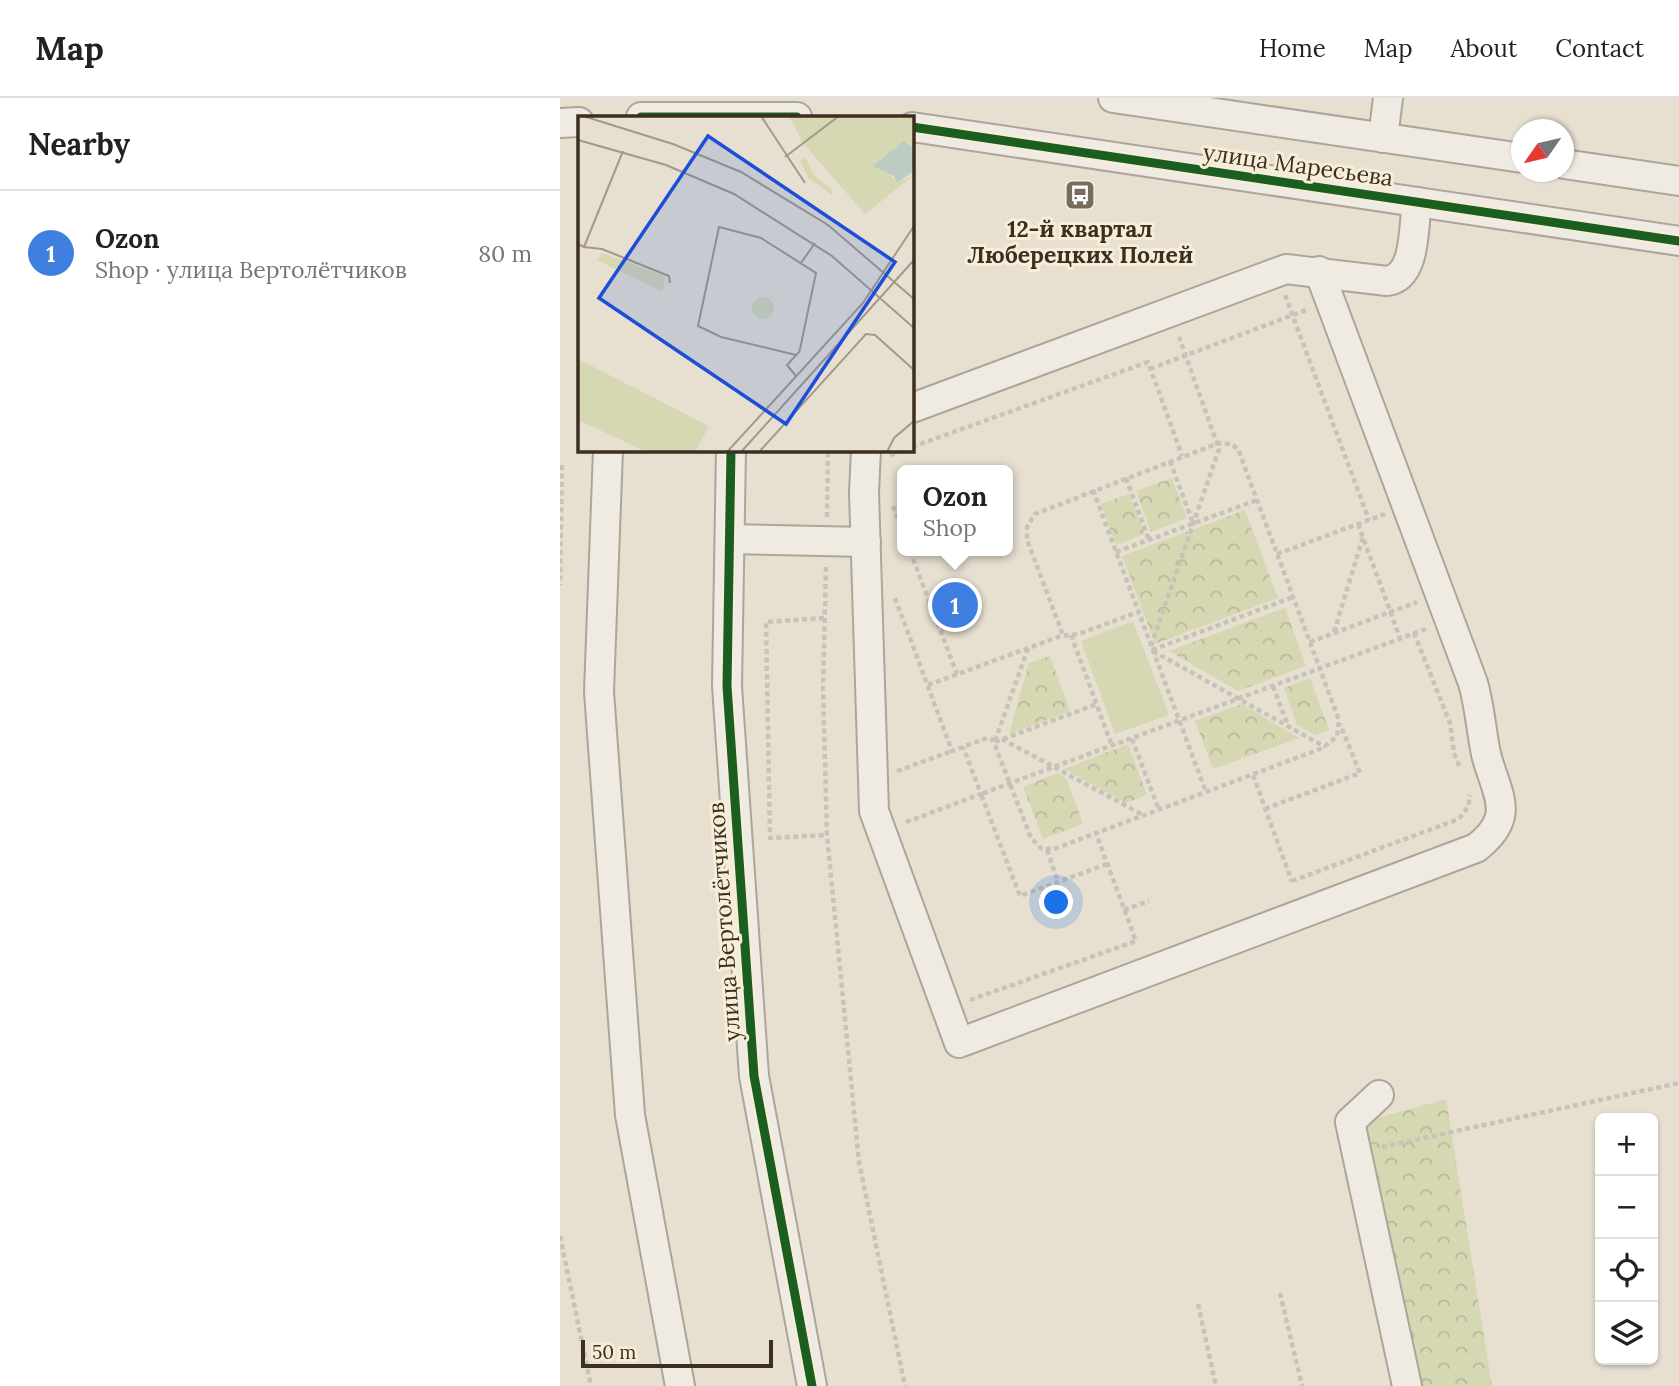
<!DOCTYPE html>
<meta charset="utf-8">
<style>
body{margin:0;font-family:Lora,serif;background:#f6f6f6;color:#222}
.controls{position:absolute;right:21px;bottom:21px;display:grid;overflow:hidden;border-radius:10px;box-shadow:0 2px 5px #0004}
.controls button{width:63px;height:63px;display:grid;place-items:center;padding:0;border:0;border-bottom:2px solid #e0e0e0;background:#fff;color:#222;font:35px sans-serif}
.compass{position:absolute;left:951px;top:21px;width:63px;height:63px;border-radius:50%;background:#fff;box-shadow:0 2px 5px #0004;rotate:236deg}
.scale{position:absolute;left:21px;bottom:18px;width:192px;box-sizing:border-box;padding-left:7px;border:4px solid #3d2e20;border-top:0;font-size:19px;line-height:24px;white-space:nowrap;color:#3d2e20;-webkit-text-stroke:5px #f7eed8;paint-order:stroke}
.you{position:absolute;left:497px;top:805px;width:24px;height:24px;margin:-18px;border:5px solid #fff;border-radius:50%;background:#1a73e8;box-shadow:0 0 0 10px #1a73e833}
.badge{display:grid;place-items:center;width:46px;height:46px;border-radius:50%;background:#7c3aed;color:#fff;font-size:23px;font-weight:700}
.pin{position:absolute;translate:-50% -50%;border:4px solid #fff;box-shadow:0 2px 7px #0006}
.popup{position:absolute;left:337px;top:367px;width:116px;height:91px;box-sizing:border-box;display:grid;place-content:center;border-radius:10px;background:#fff;filter:drop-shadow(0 2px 5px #0005);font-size:23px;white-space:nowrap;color:#767676}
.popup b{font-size:26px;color:#222}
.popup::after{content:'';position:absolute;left:50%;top:100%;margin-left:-14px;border:14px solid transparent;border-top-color:#fff}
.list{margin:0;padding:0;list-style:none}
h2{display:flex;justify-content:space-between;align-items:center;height:91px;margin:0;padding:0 28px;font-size:30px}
h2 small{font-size:23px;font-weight:400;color:#767676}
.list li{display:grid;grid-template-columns:46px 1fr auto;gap:21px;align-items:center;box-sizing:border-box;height:126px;padding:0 28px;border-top:2px solid #e0e0e0}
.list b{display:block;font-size:26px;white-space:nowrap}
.list p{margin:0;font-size:23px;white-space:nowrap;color:#767676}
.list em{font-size:23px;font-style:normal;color:#767676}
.icon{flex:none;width:38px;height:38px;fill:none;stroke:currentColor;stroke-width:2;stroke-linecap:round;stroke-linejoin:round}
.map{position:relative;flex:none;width:1119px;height:1288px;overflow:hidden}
header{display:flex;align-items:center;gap:42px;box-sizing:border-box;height:98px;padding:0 35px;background:#fff;border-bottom:2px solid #e0e0e0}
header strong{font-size:33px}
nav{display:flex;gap:38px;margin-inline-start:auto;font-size:24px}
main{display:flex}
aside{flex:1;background:#fff}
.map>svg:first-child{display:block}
</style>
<header>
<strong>Map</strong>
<nav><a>Home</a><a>Map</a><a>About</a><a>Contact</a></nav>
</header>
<main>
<aside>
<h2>Nearby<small></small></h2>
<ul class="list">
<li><span class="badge" style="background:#3f7fe0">1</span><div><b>Ozon</b><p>Shop · улица Вертолётчиков</p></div><em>80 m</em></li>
</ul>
</aside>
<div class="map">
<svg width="1119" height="1288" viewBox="0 0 1119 1288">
<defs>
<pattern id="park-crowns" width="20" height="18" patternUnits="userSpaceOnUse" patternTransform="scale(1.75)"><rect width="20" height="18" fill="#d6d7b3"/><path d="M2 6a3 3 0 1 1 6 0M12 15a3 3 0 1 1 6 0" fill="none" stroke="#b9b99a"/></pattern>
</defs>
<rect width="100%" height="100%" fill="#e7e0d1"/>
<g fill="url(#park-crowns)">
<path d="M612,380l15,40 -36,14 -15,-41z"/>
<path d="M569,396l16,40 -29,11 -15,-41z"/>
<path d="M685,412l33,88 -123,46 -33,-88z"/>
<path d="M725,510l21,58 -68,25 -69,-40z"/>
<path d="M490,558l20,55 -61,23 20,-71z"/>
<path d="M750,580l19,52 -14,5 -18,-10 -13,-37z"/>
<path d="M682,606l57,34 -86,31 -18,-48z"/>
<path d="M568,646l19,51 -21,8 -62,-34z"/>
<path d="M498,675l8,5 17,46 -40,15 -20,-52z"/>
<path d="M886,1001l46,287h-70l-59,-245 3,-16 11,-7z"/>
</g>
<path fill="#d6d7b3" d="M573,523l36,94 -54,19 -34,-93z"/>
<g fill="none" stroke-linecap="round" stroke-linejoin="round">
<g stroke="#ada599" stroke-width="32">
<g id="minor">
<path d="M553,0l409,60"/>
<path d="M81,19h156"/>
<path d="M0,25l19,-1"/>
<path d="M352,29l767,114"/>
<path d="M823,40l5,-40"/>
<path d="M1004,66l115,17"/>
<path d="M352,310l374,-139 101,12c30,-4 26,-55 30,-79"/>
<path d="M48,352l-9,242 31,423 50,271"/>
<path d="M171,352l-4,236 27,390 58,310"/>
<path d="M306,352l-2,43 10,318 85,232 517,-195c42,-32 20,-54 10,-94 -5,-24 -6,-47 -13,-71l-154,-412"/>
<path d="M170,441l136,3"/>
<path d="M819,997l-29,27 57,264"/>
</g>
</g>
<g stroke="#c8c2b9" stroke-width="4.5" stroke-dasharray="5 3.5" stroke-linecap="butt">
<path d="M725,197l84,225"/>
<path d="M590,271l156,-59"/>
<path d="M352,349l236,-85 34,94"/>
<path d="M330,357l15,-5"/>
<path d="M610,363l23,62"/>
<path d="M0,369h2l-2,118"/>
<path d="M566,380l23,62"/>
<path d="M533,392l113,302"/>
<path d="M333,408l9,25"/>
<path d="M267,419l1,-67"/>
<path d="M798,426l42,114"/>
<path d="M350,453l47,123"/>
<path d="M556,454l141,-52"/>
<path d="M717,456l108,-40"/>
<path d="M266,469l-3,121 4,147 32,327 46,224"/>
<path d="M335,500l57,153 35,-13 6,2 38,98 11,11h12l269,-101 14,-12 2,-16 -101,-271 -7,-5 -12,-1 -184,71 -8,13v13l36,95"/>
<path d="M264,520l-58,4 4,216 57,-3"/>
<path d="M774,534l29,-95"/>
<path d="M854,535l36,90 4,30 6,15"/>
<path d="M511,537l41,111"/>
<path d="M750,544l107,-40"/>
<path d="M591,548l68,-197 -40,-112"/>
<path d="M592,552l141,-53"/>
<path d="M593,553l172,96"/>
<path d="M368,587l133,-49 18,-2 59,-22"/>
<path d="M713,588l15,40"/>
<path d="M442,641l141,76"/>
<path d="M572,641l27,71"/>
<path d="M435,643l33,-93"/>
<path d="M435,644l102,-38"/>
<path d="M337,673l55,-20"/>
<path d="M693,677l39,107"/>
<path d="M705,711l95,-36 -20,-49"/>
<path d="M346,724l75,-28 -18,-47"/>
<path d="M487,752l11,32"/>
<path d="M547,766l-87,32 -39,-102 445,-165"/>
<path d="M732,783l167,-62 9,-12 2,-12"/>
<path d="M564,812l25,-9"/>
<path d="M410,902l166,-59 -40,-108"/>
<path d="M822,1049l297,-64"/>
<path d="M0,1138l31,150"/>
<path d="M720,1195l22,93"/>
<path d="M638,1206l18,82"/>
</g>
<use href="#minor" stroke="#efebe3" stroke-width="28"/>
<g stroke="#f7eed8" stroke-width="13">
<g id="cycleway">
<path d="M81,19h156"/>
<path d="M352,29l767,114"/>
<path d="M171,352l-4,236 27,390 58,310"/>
</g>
</g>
<use href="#cycleway" stroke="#1b5e20" stroke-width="9"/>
</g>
<defs>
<g id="bus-square" transform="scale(1.575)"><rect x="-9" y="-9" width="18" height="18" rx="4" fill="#786c5e" stroke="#f7eed8"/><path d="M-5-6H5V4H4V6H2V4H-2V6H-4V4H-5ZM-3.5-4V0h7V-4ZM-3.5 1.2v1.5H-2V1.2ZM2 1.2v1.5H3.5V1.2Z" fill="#fff"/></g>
</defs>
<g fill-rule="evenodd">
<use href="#bus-square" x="520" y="97"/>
</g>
<g text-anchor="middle" stroke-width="6" stroke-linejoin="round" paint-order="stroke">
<g font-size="23" fill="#3d2e20" stroke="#f7eed8">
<text transform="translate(738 67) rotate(8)" y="8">улица Маресьева</text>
<text transform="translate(164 824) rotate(-94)" y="8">улица Вертолётчиков</text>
</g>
<g font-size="23" font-weight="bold" fill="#3d2e20" stroke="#f7eed8">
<text x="520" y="139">12-й квартал<tspan x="520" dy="26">Люберецких Полей</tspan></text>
</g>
</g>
<g transform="translate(18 18)">
<rect width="336" height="336" fill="#e7e0d1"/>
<path d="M0,243l131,67 -14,26h-48l-69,-32z" fill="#d6d7b3"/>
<path d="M227,41l9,18 18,14v6l-24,-17 -8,-17z" fill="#d6d7b3"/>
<path d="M211,0h125v32l-5,-5 -14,4 -7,25 9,11 17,-8 -49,39 -62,-71z" fill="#d6d7b3"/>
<path d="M24,137l63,23 -2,16 -66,-32zM174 192a11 11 0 1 1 22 0a11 11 0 1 1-22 0Z" fill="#d6d7b3"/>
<path d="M326,25l10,7v23l-17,12 -3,-7 -21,-10z" fill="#bcccc2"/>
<path fill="none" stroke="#a3998a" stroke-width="2" d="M5,0l90,28 68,28 87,53 86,74M183,0l44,67M0,24l88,25 68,29 98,62 82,72M207,41l54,-41M0,128l6,3 39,-96M6,131l18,2 67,27 1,7M223,147l14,-20M218,239l-75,-18 -23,-11 21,-99 42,11 55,35 -16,76 -1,3 -12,13 9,11M149,336l136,-149 51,-77M163,336l173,-192M181,336l107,-118 9,1 39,35M309,336l7,-14 20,-17"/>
<path fill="#1d4ed8" fill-opacity="0.15" stroke="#1d4ed8" stroke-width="3.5" d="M130,20l187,126 -109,162 -187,-126z"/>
<rect width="336" height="336" fill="none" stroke="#3d2e20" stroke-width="3.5"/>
</g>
</svg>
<div class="controls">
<button>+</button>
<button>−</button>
<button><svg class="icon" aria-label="locate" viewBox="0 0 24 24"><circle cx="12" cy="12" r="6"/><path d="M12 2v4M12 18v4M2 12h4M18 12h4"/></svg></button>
<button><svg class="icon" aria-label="layers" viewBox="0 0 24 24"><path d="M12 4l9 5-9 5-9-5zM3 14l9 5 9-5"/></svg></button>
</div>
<svg class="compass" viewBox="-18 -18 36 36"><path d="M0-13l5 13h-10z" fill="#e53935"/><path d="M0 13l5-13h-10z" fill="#767676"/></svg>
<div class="scale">50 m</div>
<div class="you"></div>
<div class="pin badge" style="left:395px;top:507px;background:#3f7fe0">1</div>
<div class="popup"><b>Ozon</b>Shop</div>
</div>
</main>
